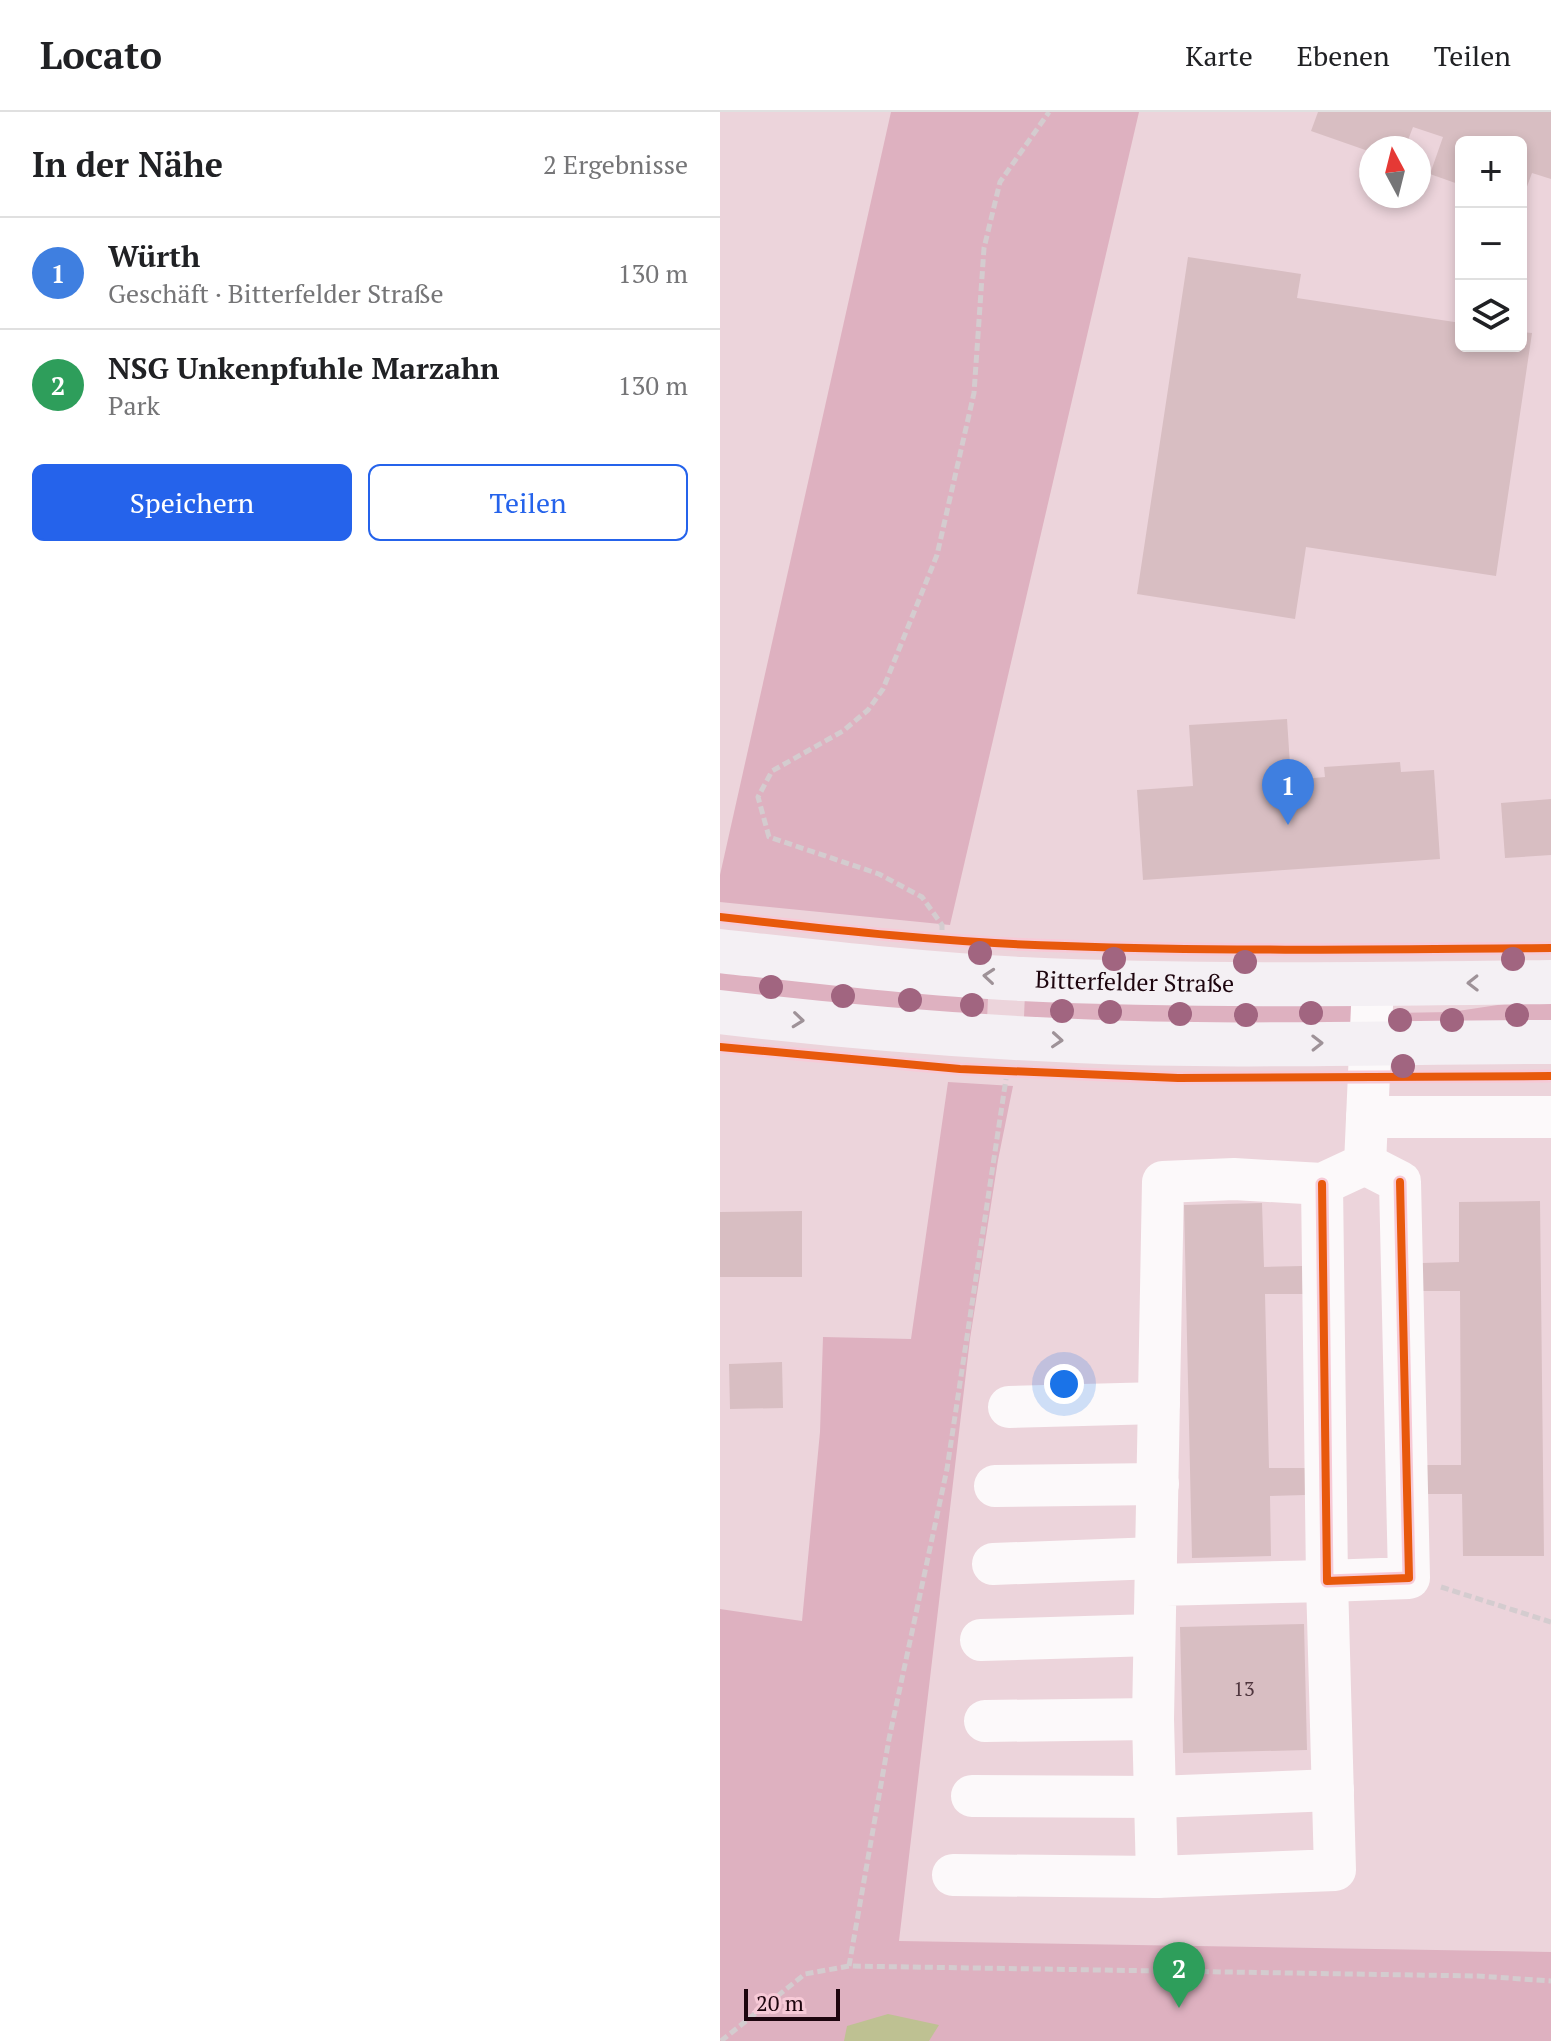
<!DOCTYPE html>
<html lang="de">
<meta charset="utf-8">
<style>
body{margin:0;font-family:"PT Serif",serif;background:#f6f6f6;color:#202124}
.controls{position:absolute;right:24px;top:24px;display:grid;overflow:hidden;border-radius:12px;box-shadow:0 4px 12px #0003}
.controls button{width:72px;height:72px;display:grid;place-items:center;padding:0;border:0;border-bottom:2px solid #e0e0e0;background:#fff;color:#202124;font:40px sans-serif}
.compass{position:absolute;left:639px;top:24px;width:72px;height:72px;border-radius:50%;background:#fff;box-shadow:0 4px 12px #0003;rotate:353deg}
.scale{position:absolute;left:24px;bottom:20px;width:96px;box-sizing:border-box;padding-left:8px;border:4px solid #1d050e;border-top:0;font-size:22px;line-height:28px;white-space:nowrap;color:#1d050e;-webkit-text-stroke:6px #f7cad7;paint-order:stroke}
.you{position:absolute;left:344px;top:1272px;width:28px;height:28px;margin:-20px;border:6px solid #fff;border-radius:50%;background:#1a73e8;box-shadow:0 0 0 12px #1a73e833}
.badge{display:grid;place-items:center;width:52px;height:52px;border-radius:50%;background:#2563eb;color:#fff;font-size:26px;font-weight:700}
.pin{position:absolute;translate:-50% -66px;filter:drop-shadow(0 2px 4px #0008)}
.pin::after{content:'';position:absolute;top:42px;width:28px;height:24px;background:inherit;clip-path:polygon(0 0,100% 0,50% 100%)}
.list{margin:0;padding:0;list-style:none}
h2{display:flex;justify-content:space-between;align-items:center;height:104px;margin:0;padding:0 32px;font-size:34px}
h2 small{font-size:26px;font-weight:400;color:#757577}
.list li{display:grid;grid-template-columns:52px 1fr auto;gap:24px;align-items:center;box-sizing:border-box;height:112px;padding:0 32px;border-top:2px solid #e0e0e0}
.list b{display:block;font-size:30px;white-space:nowrap}
.list p{margin:0;font-size:26px;white-space:nowrap;color:#757577}
.list em{font-size:26px;font-style:normal;color:#757577}
.actions{display:flex;gap:16px;padding:24px 32px}
.actions a{flex:1;padding:18px 0;border:2px solid #2563eb;border-radius:12px;text-align:center;font-size:28px;color:#2563eb}
.actions .main{background:#2563eb;color:#fff}
.icon{flex:none;width:44px;height:44px;fill:none;stroke:currentColor;stroke-width:2;stroke-linecap:round;stroke-linejoin:round}
.map{position:relative;flex:none;width:831px;height:1929px;overflow:hidden}
header{display:flex;align-items:center;gap:48px;box-sizing:border-box;height:112px;padding:0 40px;background:#fff;border-bottom:2px solid #e0e0e0}
header strong{font-size:38px}
nav{display:flex;gap:44px;margin-inline-start:auto;font-size:28px}
main{display:flex}
aside{flex:1;background:#fff}
.map>svg:first-child{display:block}
</style>
<header>
<strong>Locato</strong>
<nav><a>Karte</a><a>Ebenen</a><a>Teilen</a></nav>
</header>
<main>
<aside>
<h2>In der Nähe<small>2 Ergebnisse</small></h2>
<ul class="list">
<li><span class="badge" style="background:#3f7fe0">1</span><div><b>Würth</b><p>Geschäft · Bitterfelder Straße</p></div><em>130 m</em></li>
<li><span class="badge" style="background:#2e9e5b">2</span><div><b>NSG Unkenpfuhle Marzahn</b><p>Park</p></div><em>130 m</em></li>
</ul>
<div class="actions"><a class="main">Speichern</a><a>Teilen</a></div>
</aside>
<div class="map">
<svg width="831" height="1929" viewBox="0 0 831 1929">
<rect width="100%" height="100%" fill="#ecd4db"/>
<g fill="#deb1c0">
<path d="M171,0h248l-189,813 -230,-23v-27z"/>
<path d="M0,854l268,32 -1,22 -267,-25z"/>
<path d="M305,881l329,13v15l-9,7 -151,-1 -170,-10z"/>
<path d="M831,885v28l-162,1 2,-13 60,-1z"/>
<path d="M228,970l65,4 -15,74 -28,179 -71,602 652,11v89h-831v-432l82,12 18,-189 3,-95 88,2z"/>
</g>
<path fill="#bec192" d="M168,1902l51,11 -10,16h-85l3,-15z"/>
<g fill="#d8bec2">
<path d="M598,0h233v67l-19,-6 -11,30v-61h-60v43l-31,-11 13,-37 -30,-10 -8,21h-34v4l-60,-21z"/>
<path d="M468,145l113,17 -4,24 164,25v23h60v-14l11,1 -36,243 -190,-29 -11,72 -158,-25z"/>
<path d="M567,607l4,61 34,-3 -1,-10 76,-5 1,10 33,-2 6,89 -297,21 -6,-90 56,-4 -4,-61z"/>
<path d="M831,687v56l-46,3 -4,-55z"/>
<path d="M820,1089l4,355h-81l-1,-62h-37v-29h36l-1,-174h-37l-1,-28 37,-1v-60z"/>
<path d="M542,1091l2,64 38,-1 1,28h-38l4,174h36v27l-35,1 1,60 -79,2 -8,-353z"/>
<path d="M82,1099v66h-82v-65z"/>
<path d="M62,1250l1,46 -53,1 -1,-45z"/>
<path d="M584,1512l3,126 -124,3 -3,-126z"/>
</g>
<g fill="none" stroke-linecap="round" stroke-linejoin="round">
<g stroke="#d4cccf" stroke-width="5" stroke-dasharray="8 4" stroke-linecap="butt">
<path d="M222,818v-5l-20,-28 -43,-23 -110,-37 -11,-40 14,-26 71,-40 25,-21 15,-21 54,-134 37,-162 10,-145 16,-66 49,-70"/>
<path d="M721,1475l110,35"/>
<path d="M129,1854l40,-227 58,-270 59,-390"/>
<path d="M1,1929l84,-67 44,-8 629,10 73,5"/>
</g>
<g stroke="#fcf9fa" stroke-width="42">
<path d="M647,1005h184"/>
<path d="M602,1072l5,397 82,-3 -9,-396 -35,-18"/>
<path d="M289,1295l150,-4"/>
<path d="M275,1374l163,-2"/>
<path d="M273,1452l163,-6"/>
<path d="M436,1473l171,-4 8,289 -178,7 -4,-158 10,-537 71,-3 88,5 43,-20 8,-180"/>
<path d="M261,1528l173,-5"/>
<path d="M265,1609l168,-2"/>
<path d="M252,1684l184,1 177,-7"/>
<path d="M233,1763l204,2"/>
</g>
<g stroke="#f4f0f4" stroke-width="44">
<path id="s1" d="M0,839c100,11 201,23 302,28 177,8 353,5 529,3"/>
<path d="M0,900c118,14 238,24 357,29 158,7 316,1 474,1"/>
</g>
<g stroke="#f7cad7" stroke-width="13">
<g id="cycleway">
<path d="M0,805c114,13 230,26 345,29 162,6 324,3 486,2"/>
<path d="M0,935l240,22 218,9 373,-2"/>
<path d="M602,1072l5,397 82,-3 -9,-396"/>
</g>
</g>
<use href="#cycleway" stroke="#e8590c" stroke-width="8"/>
</g>
<g fill="#a16580">
<circle cx="260" cy="841" r="12"/>
<circle cx="394" cy="847" r="12"/>
<circle cx="793" cy="847" r="12"/>
<circle cx="525" cy="850" r="12"/>
<circle cx="51" cy="875" r="12"/>
<circle cx="123" cy="884" r="12"/>
<circle cx="190" cy="888" r="12"/>
<circle cx="252" cy="893" r="12"/>
<circle cx="342" cy="899" r="12"/>
<circle cx="390" cy="900" r="12"/>
<circle cx="591" cy="901" r="12"/>
<circle cx="460" cy="902" r="12"/>
<circle cx="526" cy="903" r="12"/>
<circle cx="797" cy="903" r="12"/>
<circle cx="680" cy="908" r="12"/>
<circle cx="732" cy="908" r="12"/>
<circle cx="683" cy="954" r="12"/>
</g>
<defs><path id="oneway-chevron" d="M-2-3.5L2.5 0L-2 3.5" fill="none" stroke-width="1.6" stroke-linecap="round" stroke-linejoin="round" transform="scale(2)"/></defs>
<g stroke="#9e9298">
<use href="#oneway-chevron" transform="translate(269 864) rotate(-175)"/>
<use href="#oneway-chevron" transform="translate(753 871) rotate(179)"/>
<use href="#oneway-chevron" transform="translate(78 908) rotate(6)"/>
<use href="#oneway-chevron" transform="translate(337 928) rotate(4)"/>
<use href="#oneway-chevron" transform="translate(597 931) rotate(-1)"/>
</g>
<g text-anchor="middle" stroke-width="6" stroke-linejoin="round" paint-order="stroke">
<g font-size="20" fill="#4f363e">
<text x="524" y="1584">13</text>
</g>
<g font-size="24" fill="#1d050e" stroke="#f7cad7">
<text dy="8" stroke="none"><textPath href="#s1" startOffset="416">Bitterfelder Straße</textPath></text>
</g>
</g>
</svg>
<div class="controls">
<button>+</button>
<button>−</button>
<button><svg class="icon" aria-label="layers" viewBox="0 0 24 24"><path d="M12 4l9 5-9 5-9-5zM3 14l9 5 9-5"/></svg></button>
</div>
<svg class="compass" viewBox="-18 -18 36 36"><path d="M0-13l5 13h-10z" fill="#e53935"/><path d="M0 13l5-13h-10z" fill="#757577"/></svg>
<div class="scale">20 m</div>
<div class="you"></div>
<div class="pin badge" style="left:568px;top:713px;background:#3f7fe0">1</div>
<div class="pin badge" style="left:459px;top:1896px;background:#2e9e5b">2</div>
</div>
</main>
